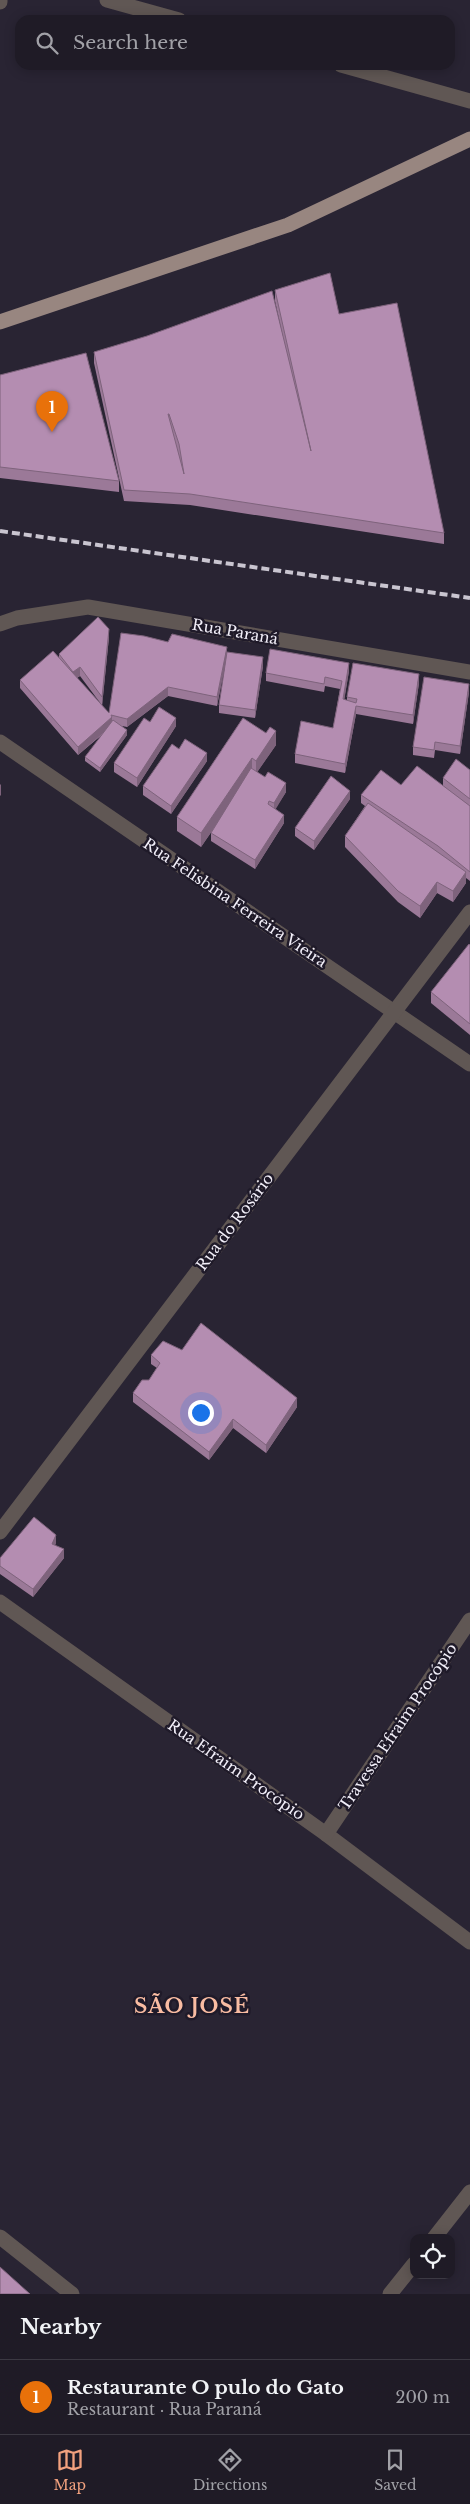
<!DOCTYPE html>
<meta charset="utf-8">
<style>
body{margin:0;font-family:"Libre Baskerville",serif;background:#27242e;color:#f1f3f6}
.controls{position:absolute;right:15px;bottom:15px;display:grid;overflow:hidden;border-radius:10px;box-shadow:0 2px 12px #0003}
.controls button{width:45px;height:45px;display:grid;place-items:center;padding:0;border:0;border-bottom:1px solid #3c3943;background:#1f1b26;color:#f1f3f6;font:25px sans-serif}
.you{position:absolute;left:200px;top:1412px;width:18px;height:18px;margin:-12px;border:4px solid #fff;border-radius:50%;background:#1a73e8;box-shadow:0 0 0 8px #1a73e833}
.badge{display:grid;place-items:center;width:32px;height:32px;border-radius:50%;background:#f2a17e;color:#fff;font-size:16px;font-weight:700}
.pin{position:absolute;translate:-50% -41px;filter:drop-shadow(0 1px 2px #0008)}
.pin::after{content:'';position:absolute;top:26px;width:18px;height:15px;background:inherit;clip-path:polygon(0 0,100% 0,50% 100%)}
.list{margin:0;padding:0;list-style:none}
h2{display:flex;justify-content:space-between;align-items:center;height:65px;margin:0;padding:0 20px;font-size:21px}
h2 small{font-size:16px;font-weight:400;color:#a1a1a7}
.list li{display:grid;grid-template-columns:32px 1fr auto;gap:15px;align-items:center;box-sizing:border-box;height:75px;padding:0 20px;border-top:1px solid #3c3943}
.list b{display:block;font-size:19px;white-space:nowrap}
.list p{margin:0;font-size:16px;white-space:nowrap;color:#a1a1a7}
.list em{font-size:16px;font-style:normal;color:#a1a1a7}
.icon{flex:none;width:28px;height:28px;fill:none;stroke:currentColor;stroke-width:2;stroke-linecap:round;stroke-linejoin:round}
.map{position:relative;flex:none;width:470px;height:2294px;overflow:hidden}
.search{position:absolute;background:#1f1b26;box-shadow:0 2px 12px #0003;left:15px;right:15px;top:15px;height:55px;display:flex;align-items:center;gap:12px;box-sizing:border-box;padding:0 18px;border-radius:15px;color:#a1a1a7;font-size:19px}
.sheet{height:140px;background:#1f1b26}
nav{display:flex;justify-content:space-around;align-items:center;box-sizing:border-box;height:70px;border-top:1px solid #3c3943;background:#1f1b26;font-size:14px;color:#a1a1a7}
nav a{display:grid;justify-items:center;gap:2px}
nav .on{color:#f2a17e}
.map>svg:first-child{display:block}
</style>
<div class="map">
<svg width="470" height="2294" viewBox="0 0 470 2294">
<rect width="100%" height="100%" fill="#292433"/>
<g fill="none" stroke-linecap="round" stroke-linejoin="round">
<g stroke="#605754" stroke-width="15">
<path d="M107,0l72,20"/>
<path d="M341,65l129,36"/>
<path d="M0,624l17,-6 71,-11 382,65"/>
<path d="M0,742l470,322"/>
<path d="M0,1532l470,-620"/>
<path d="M0,1602l326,232 144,108"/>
<path d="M326,1834l144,-214"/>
<path d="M0,2237l72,57"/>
</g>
<g stroke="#605754" stroke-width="15">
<path d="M0,2v-2"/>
<path d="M434,2238l36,-46"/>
<path d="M390,2294l24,-30"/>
</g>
<path stroke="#988680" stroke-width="15" d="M0,322l288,-97 182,-86"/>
<path stroke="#c9c5d0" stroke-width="4" stroke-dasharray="8 4" stroke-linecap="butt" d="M0,531l470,67"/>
</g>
<g fill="#9b7998" fill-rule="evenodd">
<path d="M275,290l64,24 105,219v11l-254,-39 -66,-4 -30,-138v-11l189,-15 -8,-36z"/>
<path d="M0,375l119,106v11l-119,-14z"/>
<path d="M109,637l-7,69 7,7 59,-71 59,13 -10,51 -49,-10 -41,31 -5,-1 5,9 -27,37 -15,-11v-4l18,-23 -25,21 -58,-67v-8l39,-21v-5zM80,676l21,28 -24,-26z"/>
<path d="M263,666l-8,52 -36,-5v-8z"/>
<path d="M349,671l-5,29h3v-3l72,-14 -6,41 -57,-10 -11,59 -50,-10v-9l38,-26 7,-39 -15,-3 -1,6 -58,-11v-8z"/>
<path d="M469,692l-9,62 -25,-4 -1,8 -21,-3v-8z"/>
<path d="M243,718l33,27 -19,27 29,20 -11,17 9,14 -29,46 -44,-28v-8l1,-2 -11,16 -24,-16v-14z"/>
<path d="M150,722l26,4 -39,61 -23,-15v-9z"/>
<path d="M179,749l28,12 -36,53 -28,-19v-9z"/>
<path d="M470,770v111l-4,-3v5l-13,19 -16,-9 -17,25 -22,-16 -53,-55v-11l20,-30 -4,-3v-8l40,-10 42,1v-8z"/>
<path d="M350,799l-36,51 -19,-14v-8z"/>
<path d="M470,945v90l-39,-32v-11z"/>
<path d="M151,1355l146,52 -31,46 -33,-25 -24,32 -76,-58v-9l16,-13 8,-12 -6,-4z"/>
<path d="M56,1543l-1,2 9,13 -31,39 -33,-23v-16z"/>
</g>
<g fill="#7e637c">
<path d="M109,629v8l-7,69v-9z"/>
<path d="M227,647v8l-10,51v-9z"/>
<path d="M263,657v9l-8,52v-8z"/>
<path d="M349,663v8l-6,37v-9z"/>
<path d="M80,667v9l-7,4v-8z"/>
<path d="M419,674v9l-6,41v-9z"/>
<path d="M469,684v8l-9,62v-8z"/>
<path d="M168,687v9l-41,31v-8z"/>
<path d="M356,706v8l-11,59v-9z"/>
<path d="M112,717v8l-34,30v-8z"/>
<path d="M176,718v8l-39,61v-9z"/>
<path d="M127,730v5l-27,37v-4z"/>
<path d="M276,731v14l-20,29v-13z"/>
<path d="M207,753v8l-36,53v-8z"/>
<path d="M252,758v14l-51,75v-14z"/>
<path d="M286,783v9l-12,20v-9z"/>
<path d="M1,784v11l-1,1v-11z"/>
<path d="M350,791v8l-36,51v-9z"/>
<path d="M284,815v8l-29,46v-9z"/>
<path d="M466,872v11l-13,19v-11z"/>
<path d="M437,882v11l-17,25v-12z"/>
<path d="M297,1398v9l-31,46v-8z"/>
<path d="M233,1419v9l-24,32v-8z"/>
<path d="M56,1535v8l-4,10v-9z"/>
<path d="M64,1549v9l-31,39v-8z"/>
</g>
<g fill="#b48db1" stroke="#7e637c" fill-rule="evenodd">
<path d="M330,273l9,41 58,-11 47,230 -254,-39 -66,-4 -30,-138 53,-16 125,-45 39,160 -36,-161zM168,414h1l10,30 5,30z"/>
<path d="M86,353l33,128 -119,-14v-92z"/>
<path d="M98,617l11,12 -7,68 -22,-30 -7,5 -14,-18z"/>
<path d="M121,633l23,3 24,6 4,-8 55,13 -10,50 -49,-10 -41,32 -16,-4 1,2 -34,30 -58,-67 33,-29 56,62z"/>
<path d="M270,649l79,14 -6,36 13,4 1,-4 -10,-2 6,-34 66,11 -6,41 -57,-9 -11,58 -50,-10 6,-33 32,7 9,-47 -17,-4 -1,7 -58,-11z"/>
<path d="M227,652l36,5 -8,53 -36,-5z"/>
<path d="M424,677l45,7 -9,62 -25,-4 -1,8 -21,-3z"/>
<path d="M159,707l17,11 -39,60 -23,-15 30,-45 6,4z"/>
<path d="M243,718l23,15 4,-6 6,4 -20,30 -4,-3 -51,75 -24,-16z"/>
<path d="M113,720l14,10 -27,38 -15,-11z"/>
<path d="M185,739l22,14 -36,53 -28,-20 29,-42 7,5z"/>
<path d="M456,759l14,11v29l-27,-21z"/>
<path d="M417,766l53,40v66l-32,-26 -77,-51 20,-25 20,15z"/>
<path d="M251,768l14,9 3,-5 18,11 -12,20 -5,-2 -1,3 16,11 -29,45 -44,-27z"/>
<path d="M331,776l19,15 -36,50 -19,-13z"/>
<path d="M368,803l98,69 -13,19 -16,-9 -17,24 -22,-15 -53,-55z"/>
<path d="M469,944l1,1v79l-39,-32z"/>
<path d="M201,1323l96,75 -31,47 -33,-26 -24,33 -76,-59 9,-13h7l11,-17 -9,-8 12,-14 19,9z"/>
<path d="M34,1517l22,18 -4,9 12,5 -31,40 -33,-23v-8z"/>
<path d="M0,2267l30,27h-30z"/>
</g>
<g text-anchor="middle" stroke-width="5" stroke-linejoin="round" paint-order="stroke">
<g font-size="15" fill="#f2eff9" stroke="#1f1a29">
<text transform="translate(235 632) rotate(10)" y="5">Rua Paraná</text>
<text transform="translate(235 903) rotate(34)" y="5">Rua Felisbina Ferreira Vieira</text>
<text transform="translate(235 1222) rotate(-53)" y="5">Rua do Rosário</text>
<text transform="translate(398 1727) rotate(-56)" y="5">Travessa Efraim Procópio</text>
<text transform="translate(236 1770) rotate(35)" y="5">Rua Efraim Procópio</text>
</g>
<g font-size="20" font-weight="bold" letter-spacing="1" fill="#f9bca2" stroke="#1f1a29">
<text x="192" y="2013">SÃO JOSÉ</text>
</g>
</g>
</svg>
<div class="controls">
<button><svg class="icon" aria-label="locate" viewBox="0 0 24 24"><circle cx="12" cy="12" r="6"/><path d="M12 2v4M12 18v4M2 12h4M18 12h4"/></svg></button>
</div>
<div class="you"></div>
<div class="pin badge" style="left:52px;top:432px;background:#e8710a">1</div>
<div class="search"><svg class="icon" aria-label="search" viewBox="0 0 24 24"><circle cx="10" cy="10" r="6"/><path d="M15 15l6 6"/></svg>Search here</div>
</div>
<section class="sheet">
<h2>Nearby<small></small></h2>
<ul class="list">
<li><span class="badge" style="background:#e8710a">1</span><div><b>Restaurante O pulo do Gato</b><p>Restaurant · Rua Paraná</p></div><em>200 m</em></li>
</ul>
</section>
<nav>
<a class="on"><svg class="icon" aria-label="map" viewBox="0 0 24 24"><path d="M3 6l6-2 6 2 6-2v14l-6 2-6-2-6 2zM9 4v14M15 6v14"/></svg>Map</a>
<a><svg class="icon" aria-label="directions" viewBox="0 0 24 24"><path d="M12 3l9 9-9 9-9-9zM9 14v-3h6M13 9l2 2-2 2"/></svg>Directions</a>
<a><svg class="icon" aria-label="saved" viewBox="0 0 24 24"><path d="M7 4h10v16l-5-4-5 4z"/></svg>Saved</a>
</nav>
